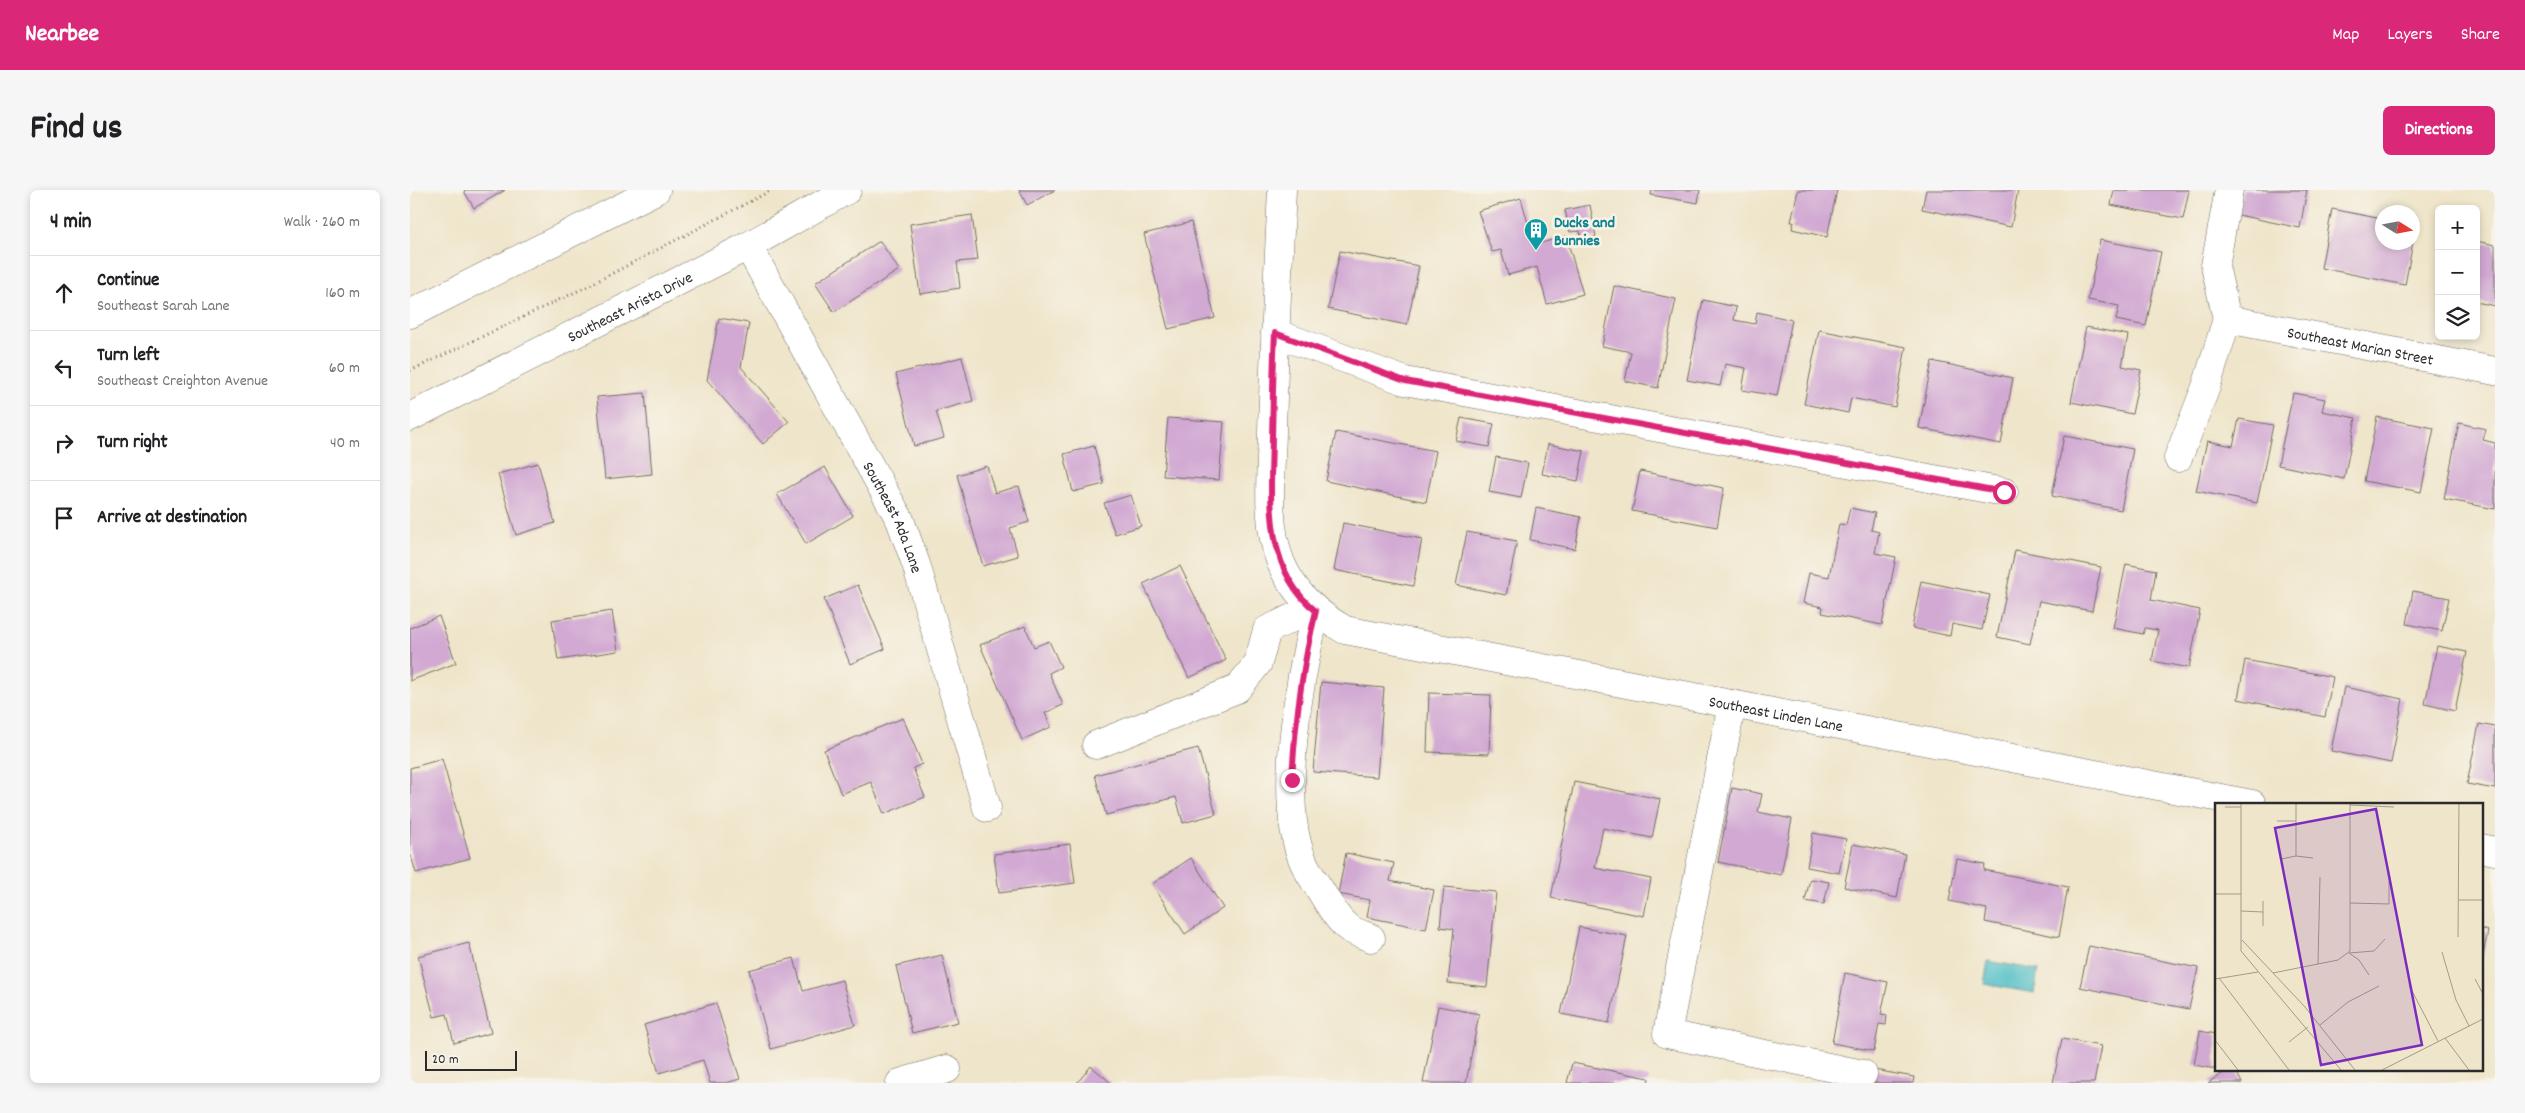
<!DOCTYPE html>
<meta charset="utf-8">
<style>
body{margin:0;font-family:Dekko,sans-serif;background:#f6f6f6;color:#202124}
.controls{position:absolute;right:15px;top:15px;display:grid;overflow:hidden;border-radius:8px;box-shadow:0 2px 8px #0003}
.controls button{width:45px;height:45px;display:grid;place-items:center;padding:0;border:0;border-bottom:1px solid #e0e0e0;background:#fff;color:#202124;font:25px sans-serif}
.compass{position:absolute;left:1965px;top:15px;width:45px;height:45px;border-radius:50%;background:#fff;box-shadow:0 2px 8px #0003;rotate:101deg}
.scale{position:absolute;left:15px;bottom:12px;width:92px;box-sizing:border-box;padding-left:5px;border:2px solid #2b2b2b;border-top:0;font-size:14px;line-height:18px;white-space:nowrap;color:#2b2b2b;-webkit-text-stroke:4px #f7f3e8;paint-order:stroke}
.stop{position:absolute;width:15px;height:15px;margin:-11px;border:4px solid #db2777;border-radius:50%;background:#fff}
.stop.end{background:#db2777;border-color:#fff;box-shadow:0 1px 5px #0008}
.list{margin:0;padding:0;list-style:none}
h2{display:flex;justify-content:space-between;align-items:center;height:65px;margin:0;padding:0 20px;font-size:21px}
h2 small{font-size:16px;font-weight:400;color:#757577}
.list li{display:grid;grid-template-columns:32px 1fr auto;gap:15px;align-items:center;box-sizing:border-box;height:75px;padding:0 20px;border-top:1px solid #e0e0e0}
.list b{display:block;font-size:19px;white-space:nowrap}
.list p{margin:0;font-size:16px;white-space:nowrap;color:#757577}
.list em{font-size:16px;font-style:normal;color:#757577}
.icon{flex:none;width:28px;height:28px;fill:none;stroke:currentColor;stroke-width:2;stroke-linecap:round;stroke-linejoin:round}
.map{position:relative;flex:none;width:2085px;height:893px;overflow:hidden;border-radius:8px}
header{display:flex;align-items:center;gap:30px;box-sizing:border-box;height:70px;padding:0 25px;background:#db2777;color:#fff}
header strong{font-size:24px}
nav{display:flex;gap:28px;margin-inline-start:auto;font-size:18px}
.intro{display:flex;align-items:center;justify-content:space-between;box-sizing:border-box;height:120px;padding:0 30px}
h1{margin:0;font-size:35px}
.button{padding:12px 22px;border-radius:8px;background:#db2777;color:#fff;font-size:18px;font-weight:700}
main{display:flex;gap:30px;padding:0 30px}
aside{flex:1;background:#fff;border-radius:8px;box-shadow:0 2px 8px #0003}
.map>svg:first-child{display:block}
</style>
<header>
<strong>Nearbee</strong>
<nav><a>Map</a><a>Layers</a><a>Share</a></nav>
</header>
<div class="intro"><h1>Find us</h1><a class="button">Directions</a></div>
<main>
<aside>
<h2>4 min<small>Walk · 260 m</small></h2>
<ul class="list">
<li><svg class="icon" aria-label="ahead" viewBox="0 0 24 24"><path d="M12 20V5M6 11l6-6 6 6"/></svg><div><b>Continue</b><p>Southeast Sarah Lane</p></div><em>160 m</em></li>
<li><svg class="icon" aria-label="left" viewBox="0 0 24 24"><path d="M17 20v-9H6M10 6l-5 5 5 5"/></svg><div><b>Turn left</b><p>Southeast Creighton Avenue</p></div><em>60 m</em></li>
<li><svg class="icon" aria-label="right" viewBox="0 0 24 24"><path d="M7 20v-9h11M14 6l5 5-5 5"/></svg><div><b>Turn right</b></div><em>40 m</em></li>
<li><svg class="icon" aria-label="arrive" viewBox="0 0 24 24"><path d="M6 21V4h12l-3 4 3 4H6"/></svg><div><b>Arrive at destination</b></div></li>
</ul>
</aside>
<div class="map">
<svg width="2085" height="893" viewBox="0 0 2085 893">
<rect width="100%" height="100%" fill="#f7f3e8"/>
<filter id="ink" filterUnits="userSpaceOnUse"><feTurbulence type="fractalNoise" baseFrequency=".02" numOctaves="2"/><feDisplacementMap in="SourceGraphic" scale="10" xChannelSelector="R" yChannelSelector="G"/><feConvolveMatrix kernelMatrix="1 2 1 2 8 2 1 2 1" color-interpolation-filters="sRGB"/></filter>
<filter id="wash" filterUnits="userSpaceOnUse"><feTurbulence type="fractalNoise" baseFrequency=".0096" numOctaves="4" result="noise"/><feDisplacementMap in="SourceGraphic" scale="20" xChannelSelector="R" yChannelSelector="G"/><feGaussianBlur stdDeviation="1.12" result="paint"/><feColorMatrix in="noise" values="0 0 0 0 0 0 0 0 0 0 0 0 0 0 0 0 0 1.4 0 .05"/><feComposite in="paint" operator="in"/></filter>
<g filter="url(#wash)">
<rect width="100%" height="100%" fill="#efe5ca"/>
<path fill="#51bfc7" stroke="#3e7579" d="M1578,771l50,9 -4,23 -50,-9z"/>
<g id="blocks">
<g fill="#d1a9d3">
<path d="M55,0h40l-31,18 -10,-17z"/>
<path d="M609,0h36l-28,15z"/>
<path d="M1242,0h48l-2,13 -47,-8z"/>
<path d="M1388,0h39l-10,47 -35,-8 2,-7h-3z"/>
<path d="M1516,0h92l-7,37 -89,-18z"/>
<path d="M1704,0h75l-6,29 -72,-14z"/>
<path d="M1833,0h64l-7,38 -62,-13z"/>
<path d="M1111,8l13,47 32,-9 17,58 -36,10 -10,-37 -29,8 -7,-25 -9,2 -14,-41z"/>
<path d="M1180,15l6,32 -15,1 -1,-7 -10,1 -5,-22z"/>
<path d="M1922,19l50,10v23h31l-8,43 -84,-17z"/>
<path d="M562,25l6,45 -21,2 3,26 -40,6 -10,-70z"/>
<path d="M781,32l24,96 -47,11 -24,-95z"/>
<path d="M1690,50l61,12 -15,74 -30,-6 3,-14 -31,-6z"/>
<path d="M470,51l19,29 -65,42 -19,-29z"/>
<path d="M2066,51l19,4v61l-19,-4z"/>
<path d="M930,61l79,15 -12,59 -79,-16z"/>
<path d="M1204,96l62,13 -18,89 -33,-7 6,-29 -29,-6z"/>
<path d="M1293,110l33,7 -2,13 21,4 2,-12 35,8 -15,76 -35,-6 4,-22 -21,-4 -5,22 -33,-6z"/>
<path d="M309,128l30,5 -8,44 48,55 -26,22 -56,-64z"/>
<path d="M1676,137l42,8 -6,31 19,4 -9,44 -61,-12z"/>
<path d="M1409,140l87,17 -11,60 -44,-9 -3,15 -44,-9z"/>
<path d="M552,167l11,44 -37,10 8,27 -30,8 -18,-72z"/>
<path d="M1522,171l81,17 -12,66 -82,-16z"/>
<path d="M235,203l7,81 -47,5 -8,-82z"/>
<path d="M1883,203l32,6 -3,12 34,7 -12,61 -66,-14z"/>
<path d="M1967,227l57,11 -13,64 -57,-11z"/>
<path d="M758,228l56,4 -5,58 -56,-4z"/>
<path d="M1051,228l33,6 -5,23 -33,-6z"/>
<path d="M1829,229l34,6 -16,78 -61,-12 11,-50 26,5z"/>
<path d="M2049,233l27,6 -3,11 12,3v66l-51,-10z"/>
<path d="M926,242l100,19 -10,51 -100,-21z"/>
<path d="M1654,246l69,13 -12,61 -69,-14z"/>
<path d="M1138,254l36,7 -6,30 -36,-7z"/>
<path d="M684,256l10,38 -31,8 -9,-38z"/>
<path d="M1086,267l32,6 -7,35 -32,-6z"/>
<path d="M128,273l17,60 -39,12 -18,-61z"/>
<path d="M577,276l8,27 24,-7 10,36 -19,6 8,28 -35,10 -26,-91z"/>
<path d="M415,277l28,49 -47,28 -29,-50z"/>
<path d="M1230,281l84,17 -7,39 -85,-16z"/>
<path d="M721,305l10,31 -26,8 -11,-31z"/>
<path d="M1126,318l45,9 -6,32 -45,-9z"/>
<path d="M1440,318l25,5 -4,17 8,2 -4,21 21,4 -14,68 -60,-12 1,-6 -20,-4 6,-30 20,4 10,-53 7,1z"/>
<path d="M933,333l79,16 -9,47 -79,-16z"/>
<path d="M1057,342l50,9 -11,54 -50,-10z"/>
<path d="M1605,360l86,17 -9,44 -53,-10 -9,43 -33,-7z"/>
<path d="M1716,374l30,6 -5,30 49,10 -11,58 -37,-7 6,-31 -13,-2 -2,6 -30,-6z"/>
<path d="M770,376l46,94 -37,18 -46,-94z"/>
<path d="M1511,391l69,14 -8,35 -30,-6 -2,12 -38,-8z"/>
<path d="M448,395l27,64 -35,15 -26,-65z"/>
<path d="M2003,401l36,7 -7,33 -35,-7z"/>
<path d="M202,421l6,40 -60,9 -6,-40z"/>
<path d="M29,426l17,47 -46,18v-53z"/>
<path d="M615,436l9,21 15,-6 12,26 -12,6 14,32 -18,8 6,14 -29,13 -42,-95z"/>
<path d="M2027,456l30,6 -12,59 -30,-7z"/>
<path d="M1835,470l88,17 -8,40 -87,-18z"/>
<path d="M911,492l63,6 -7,89 -64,-5z"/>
<path d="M1934,497l59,12 -12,64 -60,-12z"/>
<path d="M1019,503l62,2 -2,59 -62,-2z"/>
<path d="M493,528l19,46 -9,4 12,29 -41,17 -13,-32 -30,12 -17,-44z"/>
<path d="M2069,534l16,3v62l-28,-5z"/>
<path d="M788,558l18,66 -33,9 -7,-26 -70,18 -11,-40z"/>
<path d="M32,569l28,99 -54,15 -6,-21v-84z"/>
<path d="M1164,592l86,17 -8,39 -49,-10 -8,40 56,11 -7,37 -93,-18z"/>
<path d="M1322,598l30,6 -4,18 34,7 -11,56 -63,-13z"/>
<path d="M1403,643l33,6 -7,34 -32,-6z"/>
<path d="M660,654l5,39 -76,10 -5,-39z"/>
<path d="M1443,654l52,10 -8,44 -53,-11z"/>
<path d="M936,663l48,10 -4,18 44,9 -8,39 -59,-12 3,-17 -32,-6z"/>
<path d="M781,668l32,50 -38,26 -33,-50z"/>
<path d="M1547,669l28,5 -1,6 84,17 -9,50 -74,-15 2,-13 -38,-8z"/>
<path d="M1400,689l19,3 -5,22 -19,-3z"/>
<path d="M1034,697l52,5 -9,95 -39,-4 6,-54 -14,-2z"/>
<path d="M1169,737l48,9 -18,87 -48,-9z"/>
<path d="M2071,739l7,2 -6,29h-1z"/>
<path d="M59,753l22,90 -37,10 -7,-29 -13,3 -16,-61z"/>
<path d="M1679,756l109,22 -9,41 -109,-22z"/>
<path d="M532,765l16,67 -46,11 -16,-67z"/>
<path d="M384,768l9,33 39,-11 13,45 -84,24 -22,-79z"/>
<path d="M1435,783l43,9 -7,32 6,1 -1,10 -7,-1 -5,27 -42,-8z"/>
<path d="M306,813l24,76 -14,4h-16l-7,-23 -44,13 -15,-48z"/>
<path d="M1028,816l41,8 -13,69h-43z"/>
<path d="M1790,841l16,3v35l-22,-4z"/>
<path d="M1652,849l39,7 -7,37h-41z"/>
<path d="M1162,873l77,15 -1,5h-81z"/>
<path d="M681,876l20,17h-34z"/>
<path d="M1825,879l7,14h-34l18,-12 -6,-2z"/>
<path d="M1464,880l40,7 -1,6h-42z"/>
</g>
</g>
</g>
<g filter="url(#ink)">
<use href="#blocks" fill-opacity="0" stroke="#706c63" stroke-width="1"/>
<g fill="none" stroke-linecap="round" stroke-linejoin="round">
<g stroke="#706c63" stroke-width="29">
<g id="minor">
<path id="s1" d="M872,0c-4,81 -8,161 -10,242 -1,42 -7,91 9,131 13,31 36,51 64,67l907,174"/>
<path id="s2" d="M338,56l152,274 16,44 71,244"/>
<path d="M0,124l246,-124"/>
<path id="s3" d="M1817,129l268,52"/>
<path d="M865,143l130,48 599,111"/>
<path id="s4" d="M0,227l338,-171 99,-56"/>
<path d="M1768,268l28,-71 21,-68 -12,-53 14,-76"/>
<path d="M906,421c-16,64 -40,191 -12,252 5,11 12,20 18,30 6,10 15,26 25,34 6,5 17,8 24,11"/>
<path d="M1322,514l-65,330 196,40"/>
<path d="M686,555l141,-56 21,-26 9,-33 46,-22"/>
<path d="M2071,658l14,3"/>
<path d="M490,893l47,-14"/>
</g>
</g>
<path stroke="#706c63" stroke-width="3" stroke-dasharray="1 4" stroke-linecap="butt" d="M0,181l178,-85 184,-96"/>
<use href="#minor" stroke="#fff" stroke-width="28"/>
</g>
</g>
<g fill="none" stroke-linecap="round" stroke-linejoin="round" filter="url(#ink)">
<path stroke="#db2777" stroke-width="6" d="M882,590c3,-58 10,-113 24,-169 -53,-42 -45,-114 -44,-174 1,-35 1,-69 3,-104l130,48 599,111"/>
</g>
<defs>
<g id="building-pin" transform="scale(1.25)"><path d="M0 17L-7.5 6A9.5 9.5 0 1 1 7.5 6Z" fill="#0f9aa8" stroke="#f7f3e8"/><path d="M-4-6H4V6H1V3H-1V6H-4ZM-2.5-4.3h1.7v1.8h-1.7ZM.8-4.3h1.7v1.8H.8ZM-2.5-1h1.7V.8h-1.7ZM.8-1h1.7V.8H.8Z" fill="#fff"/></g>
</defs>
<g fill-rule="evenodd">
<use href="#building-pin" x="1126" y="40"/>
</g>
<g text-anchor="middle" stroke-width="5" stroke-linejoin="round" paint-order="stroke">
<g font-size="16" font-weight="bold" fill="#0d838f" stroke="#f7f3e8" text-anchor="start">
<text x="1144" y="37">Ducks and<tspan x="1144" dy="18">Bunnies</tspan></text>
</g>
<g font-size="16" fill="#2b2b2b" stroke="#f7f3e8">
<text dy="6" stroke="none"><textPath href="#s4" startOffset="246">Southeast Arista Drive</textPath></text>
<text dy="6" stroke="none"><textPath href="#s3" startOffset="136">Southeast Marian Street</textPath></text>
<text dy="6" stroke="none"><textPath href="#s2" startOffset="308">Southeast Ada Lane</textPath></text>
<text dy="6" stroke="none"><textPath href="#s1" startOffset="908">Southeast Linden Lane</textPath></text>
</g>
</g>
<g transform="translate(1805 613)">
<rect width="268" height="268" fill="#efe5ca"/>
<path fill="none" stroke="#a19b8a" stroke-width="1" d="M26,0v148l100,119M135,2l44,2M10,4h16M62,18h19M81,53v-53M66,56l15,-3 17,2M0,91h26M244,97h24M48,98v25M135,100l39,1v-23M26,108l22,1M243,134l1,-134M27,137l63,67 50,63M227,149l14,48 13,26M134,150l25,-2 11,-12M134,150l10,7 10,15M103,161l2,-87M58,170l65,-13 12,-9v-148M4,175l70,92M0,176l43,-7M260,176l8,15M194,182l29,56M105,222l28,-23 31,-16M230,235l24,32M0,237l23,30M74,239l19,-15M167,267l101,-51"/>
<path fill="#7b2cbf" fill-opacity="0.15" stroke="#7b2cbf" stroke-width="2.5" d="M161,6l46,236 -101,20 -46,-237z"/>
<rect width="268" height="268" fill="none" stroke="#2b2b2b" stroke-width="2.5"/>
</g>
</svg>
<div class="controls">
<button>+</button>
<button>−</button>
<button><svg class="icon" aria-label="layers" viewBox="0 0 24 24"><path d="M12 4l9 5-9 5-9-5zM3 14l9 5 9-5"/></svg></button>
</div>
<svg class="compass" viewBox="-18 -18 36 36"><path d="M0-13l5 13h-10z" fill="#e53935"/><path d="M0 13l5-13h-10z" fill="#757577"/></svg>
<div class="scale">20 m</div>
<div class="stop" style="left:1594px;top:302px"></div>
<div class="stop end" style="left:882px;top:590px"></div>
</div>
</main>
